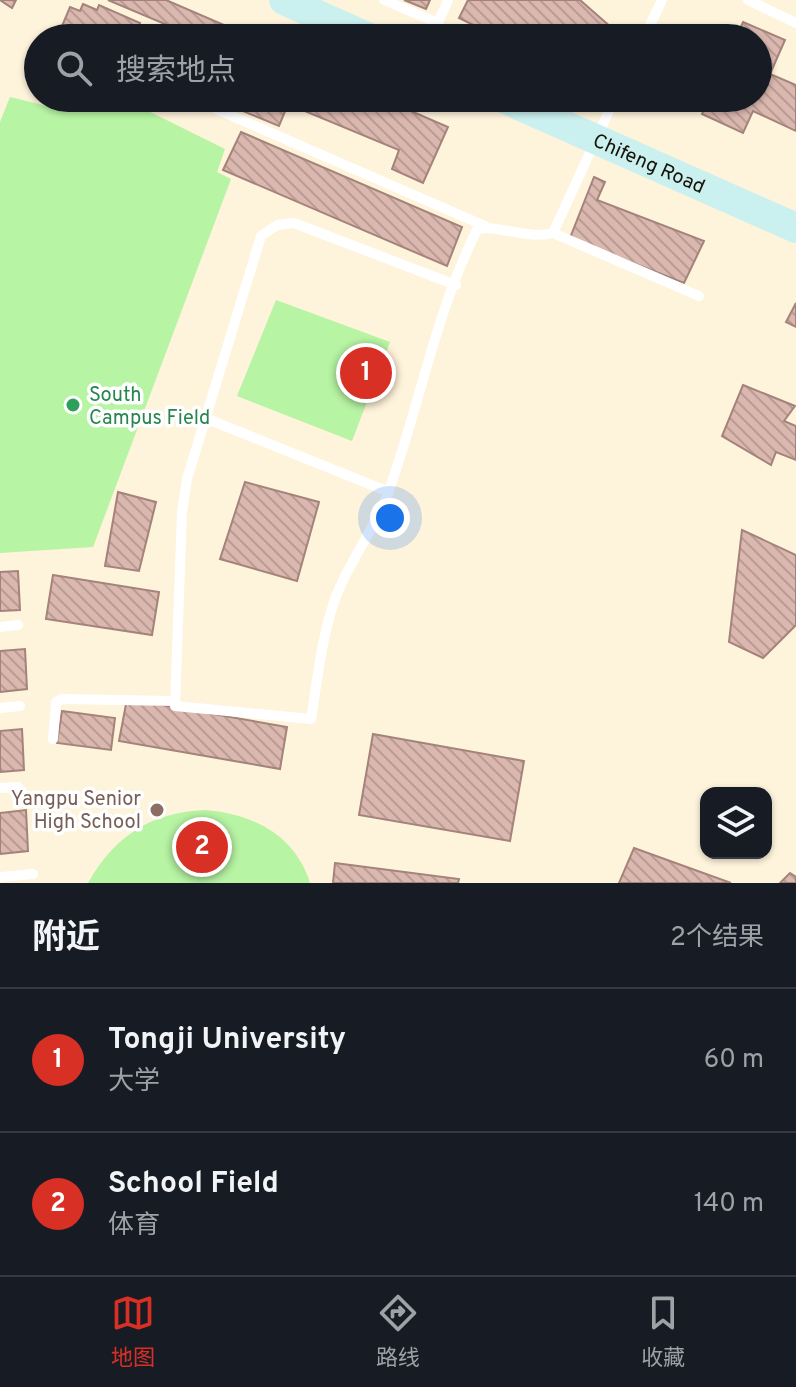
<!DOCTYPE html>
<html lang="zh">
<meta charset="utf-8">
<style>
body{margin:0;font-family:Overpass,"Noto Sans SC",sans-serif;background:#242831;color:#f1f3f6}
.controls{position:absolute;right:24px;bottom:24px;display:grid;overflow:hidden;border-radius:16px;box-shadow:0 2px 6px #0004}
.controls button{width:72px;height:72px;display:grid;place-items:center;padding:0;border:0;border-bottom:2px solid #363941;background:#171b24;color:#f1f3f6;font:40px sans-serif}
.you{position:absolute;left:390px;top:518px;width:28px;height:28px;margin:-20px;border:6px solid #fff;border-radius:50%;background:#1a73e8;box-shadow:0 0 0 12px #1a73e833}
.badge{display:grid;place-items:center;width:52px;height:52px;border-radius:50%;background:#d93025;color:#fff;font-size:26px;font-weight:700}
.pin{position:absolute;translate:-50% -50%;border:4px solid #fff;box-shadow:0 2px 8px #0006}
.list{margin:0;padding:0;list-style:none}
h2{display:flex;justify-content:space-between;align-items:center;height:104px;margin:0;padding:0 32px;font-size:34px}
h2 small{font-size:26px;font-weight:400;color:#9ea1a6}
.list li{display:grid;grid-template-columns:52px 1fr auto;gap:24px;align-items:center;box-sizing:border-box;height:144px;padding:0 32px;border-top:2px solid #363941}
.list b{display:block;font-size:30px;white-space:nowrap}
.list p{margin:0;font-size:26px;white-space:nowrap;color:#9ea1a6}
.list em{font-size:26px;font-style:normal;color:#9ea1a6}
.icon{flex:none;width:44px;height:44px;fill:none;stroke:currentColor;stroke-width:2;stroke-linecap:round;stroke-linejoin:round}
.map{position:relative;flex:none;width:796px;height:883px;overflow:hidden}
.search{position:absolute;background:#171b24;box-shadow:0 2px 6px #0004;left:24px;right:24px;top:24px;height:88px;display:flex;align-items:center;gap:20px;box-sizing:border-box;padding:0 28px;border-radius:44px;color:#9ea1a6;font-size:30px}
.sheet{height:392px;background:#171b24}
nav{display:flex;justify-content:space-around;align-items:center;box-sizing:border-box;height:112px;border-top:2px solid #363941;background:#171b24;font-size:22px;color:#9ea1a6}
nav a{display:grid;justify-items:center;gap:4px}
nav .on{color:#d93025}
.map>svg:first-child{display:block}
</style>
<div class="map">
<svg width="796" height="883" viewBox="0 0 796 883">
<defs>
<pattern id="building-back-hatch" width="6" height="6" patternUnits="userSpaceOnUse" patternTransform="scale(2)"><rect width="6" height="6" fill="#dab7af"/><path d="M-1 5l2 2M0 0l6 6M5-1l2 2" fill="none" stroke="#ba9c95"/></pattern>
</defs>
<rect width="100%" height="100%" fill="#fef3db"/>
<g fill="#b7f4a3">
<path d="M10,97l49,12 38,-9 35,3 93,46 -8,23 14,7 -138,368 -93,6v-431z"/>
<path d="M276,300l114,42 -38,99 -115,-45z"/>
<path d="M205,810c48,4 90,25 105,73h-222c26,-47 64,-71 117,-73z"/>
</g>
<g fill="url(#building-back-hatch)" stroke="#a4837b" stroke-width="2">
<path d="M0,0h16l-4,8z"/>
<path d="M108,0h58l58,25 -6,13h-36l2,-6z"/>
<path d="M404,0h26l-4,9z"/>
<path d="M468,0h112l40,35 -120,3 -41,-20z"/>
<path d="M83,4l14,6 2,-5 41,18 -3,7 19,8h-99l13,-31 10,4z"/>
<path d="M743,22l42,18 -15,34 26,11v46l-43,-20 -10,22 -41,-19 7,-16h49v-60h-22z"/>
<path d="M237,98h144l67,29 -25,56 -31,-14 7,-19 -111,-46 -9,22 -46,-19z"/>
<path d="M241,132l221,95 -15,39 -224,-96z"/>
<path d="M594,177l11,5 -8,18 107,41 -20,42 -114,-45z"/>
<path d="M796,303v24l-10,-5z"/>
<path d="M743,385l52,21 -11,15 12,5v34l-20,-8 -5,13 -49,-29z"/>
<path d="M245,482l74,20 -22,79 -77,-22z"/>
<path d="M118,492l38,10 -17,69 -34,-5z"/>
<path d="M742,530l54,25v70l-33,33 -34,-16z"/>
<path d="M18,571l2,39 -20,1v-39z"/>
<path d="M53,575l106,17 -7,43 -106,-16z"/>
<path d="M25,649l2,40 -27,3v-41z"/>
<path d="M127,699l160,28 -7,42 -161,-28z"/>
<path d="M62,711l53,7 -4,32 -54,-7z"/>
<path d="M22,729l2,41 -24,2v-41z"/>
<path d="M373,734l151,27 -14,80 -151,-26z"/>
<path d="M26,810l2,41 -28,3v-41z"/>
<path d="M634,848l97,35h-112z"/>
<path d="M335,863l124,16 -1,4h-125z"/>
<path d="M790,873l6,4v6h-16z"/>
</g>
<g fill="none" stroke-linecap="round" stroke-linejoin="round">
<g stroke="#fff" stroke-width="10">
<path d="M384,0l54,23 10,-23"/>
<path d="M748,0l48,23"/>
<path d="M644,38l18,-38"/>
<path d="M216,109l269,117"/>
<path d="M553,233l146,63"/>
<path d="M456,285l-162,-62 -17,2 -16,11 -74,243 -5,33 -7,194 136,13c6,-37 10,-77 22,-114 13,-40 42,-75 56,-115 31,-86 47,-179 88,-260 17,-7 49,10 76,3l62,-135"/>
<path d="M205,418l184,74"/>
<path d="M0,627l18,-2"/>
<path d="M0,708l20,-2"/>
<path d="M53,739l3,-37 6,-3 113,2"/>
<path d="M0,788l18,-1"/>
<path d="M0,877l33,-3"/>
</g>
<g stroke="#caf0ef" stroke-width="30">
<path d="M284,0l85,38"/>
<path id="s1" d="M503,98l293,130"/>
</g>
</g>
<circle fill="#2e9e5b" stroke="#fff" stroke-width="3" cx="73" cy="405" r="8"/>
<circle fill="#8d6e63" stroke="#fff" stroke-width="3" cx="157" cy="810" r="8"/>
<g text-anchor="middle" stroke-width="7" stroke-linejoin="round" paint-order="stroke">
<g font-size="20" fill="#181308" stroke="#fff">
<text dy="7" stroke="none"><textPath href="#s1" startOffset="160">Chifeng Road</textPath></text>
</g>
<g font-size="20" fill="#27864d" stroke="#fff" text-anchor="start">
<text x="89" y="401">South<tspan x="89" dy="23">Campus Field</tspan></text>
</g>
<g font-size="20" fill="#785e54" stroke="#fff" text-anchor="end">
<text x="141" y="805">Yangpu Senior<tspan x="141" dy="23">High School</tspan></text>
</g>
</g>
</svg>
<div class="controls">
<button><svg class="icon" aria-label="layers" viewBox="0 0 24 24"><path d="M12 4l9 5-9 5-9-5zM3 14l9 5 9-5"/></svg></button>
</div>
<div class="you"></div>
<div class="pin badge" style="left:366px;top:373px">1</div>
<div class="pin badge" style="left:202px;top:847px">2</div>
<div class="search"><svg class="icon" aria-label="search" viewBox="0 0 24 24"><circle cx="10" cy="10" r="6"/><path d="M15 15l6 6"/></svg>搜索地点</div>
</div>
<section class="sheet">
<h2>附近<small>2个结果</small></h2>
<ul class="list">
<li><span class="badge">1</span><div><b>Tongji University</b><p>大学</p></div><em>60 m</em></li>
<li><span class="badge">2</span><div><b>School Field</b><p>体育</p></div><em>140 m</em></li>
</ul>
</section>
<nav>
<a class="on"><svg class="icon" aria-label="map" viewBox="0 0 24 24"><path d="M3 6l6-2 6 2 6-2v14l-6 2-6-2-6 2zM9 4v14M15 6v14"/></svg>地图</a>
<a><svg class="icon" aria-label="directions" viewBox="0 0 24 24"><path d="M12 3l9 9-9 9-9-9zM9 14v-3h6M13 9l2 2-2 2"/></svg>路线</a>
<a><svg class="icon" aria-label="saved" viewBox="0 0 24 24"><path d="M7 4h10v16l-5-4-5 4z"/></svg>收藏</a>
</nav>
